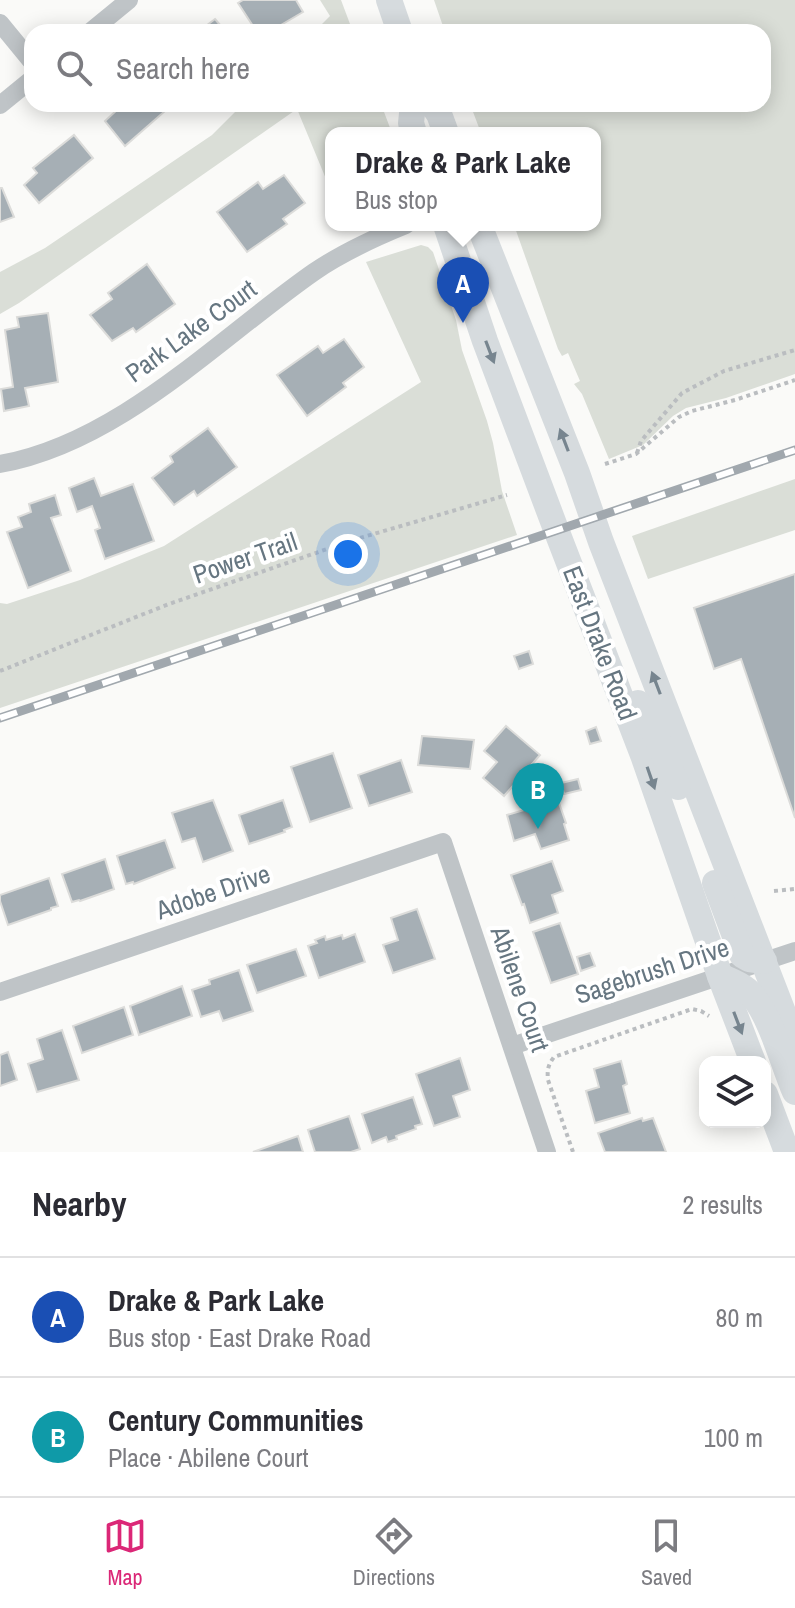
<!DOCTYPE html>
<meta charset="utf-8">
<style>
body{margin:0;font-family:"Archivo Narrow",sans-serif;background:#f7f7f7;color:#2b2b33}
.controls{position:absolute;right:24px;bottom:24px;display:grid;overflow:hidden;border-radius:16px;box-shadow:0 4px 20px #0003}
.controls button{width:72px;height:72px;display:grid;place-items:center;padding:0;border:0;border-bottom:2px solid #e1e1e2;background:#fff;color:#2b2b33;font:40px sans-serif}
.you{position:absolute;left:348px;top:554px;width:28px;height:28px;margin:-20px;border:6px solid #fff;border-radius:50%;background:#1a73e8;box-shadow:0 0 0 12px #1a73e833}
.badge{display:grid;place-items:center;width:52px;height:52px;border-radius:50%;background:#db2777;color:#fff;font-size:26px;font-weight:700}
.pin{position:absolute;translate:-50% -66px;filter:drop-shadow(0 2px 4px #0008)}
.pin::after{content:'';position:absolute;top:42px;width:28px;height:24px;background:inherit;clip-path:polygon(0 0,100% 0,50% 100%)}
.popup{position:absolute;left:325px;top:127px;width:276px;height:104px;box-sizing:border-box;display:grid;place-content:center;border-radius:16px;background:#fff;filter:drop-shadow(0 2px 6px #0005);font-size:26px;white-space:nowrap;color:#7c7c81}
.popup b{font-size:30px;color:#2b2b33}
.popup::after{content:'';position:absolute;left:50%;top:100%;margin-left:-16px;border:16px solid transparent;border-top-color:#fff}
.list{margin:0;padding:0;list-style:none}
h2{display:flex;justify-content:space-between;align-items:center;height:104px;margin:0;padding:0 32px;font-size:34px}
h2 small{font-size:26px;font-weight:400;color:#7c7c81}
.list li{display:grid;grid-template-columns:52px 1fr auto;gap:24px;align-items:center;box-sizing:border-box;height:120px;padding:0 32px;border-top:2px solid #e1e1e2}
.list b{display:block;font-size:30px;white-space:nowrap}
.list p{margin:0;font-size:26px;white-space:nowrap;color:#7c7c81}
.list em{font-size:26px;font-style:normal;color:#7c7c81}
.icon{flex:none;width:44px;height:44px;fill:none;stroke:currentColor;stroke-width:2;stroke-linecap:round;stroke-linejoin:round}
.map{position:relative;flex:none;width:795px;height:1152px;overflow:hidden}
.search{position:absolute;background:#fff;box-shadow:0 4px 20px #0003;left:24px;right:24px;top:24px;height:88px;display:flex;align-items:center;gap:20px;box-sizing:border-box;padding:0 28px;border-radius:24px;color:#7c7c81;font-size:30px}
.sheet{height:344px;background:#fff}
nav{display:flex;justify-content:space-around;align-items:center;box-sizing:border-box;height:112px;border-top:2px solid #e1e1e2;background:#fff;font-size:22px;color:#7c7c81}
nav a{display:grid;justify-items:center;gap:4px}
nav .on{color:#db2777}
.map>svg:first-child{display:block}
</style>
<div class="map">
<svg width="795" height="1152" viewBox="0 0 795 1152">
<rect width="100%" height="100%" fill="#fafaf8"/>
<g fill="#daded7">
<path d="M320,0h21l12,32h-39l16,-16z"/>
<path d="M434,0h361v374l-69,24 -40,10 -13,8 -30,29 -34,14 -27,-65 -8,-10 6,-3 -12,-28 -6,3 -4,-7 -44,-124h81v-92h-114l-11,-29h293v-72h-318z"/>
<path d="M243,104h138l11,29h-61v58l-34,-82 -278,194 -19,11v-42l45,-24 167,-113z"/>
<path d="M421,245l7,2 5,5 23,68 6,30 25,71 6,22 9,48 15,44 -517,173v-105l7,1 73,-24 84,-34 257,-164 -55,-120z"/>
<path d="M795,479v51l-147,49 -16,-43z"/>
</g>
<g fill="#a6afb5" stroke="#dcdcda" stroke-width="2">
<path d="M243,0h53l7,12 -34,20h-12l-19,-29z"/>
<path d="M215,19l11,13h-28z"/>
<path d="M117,104h42l6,7 -40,35 -20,-25 14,-13z"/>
<path d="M74,135l19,23 -54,45 -15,-18 13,-12 -4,-5z"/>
<path d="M284,175l21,28 -22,16 4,5 -40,28 -30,-40 41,-30 5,7z"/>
<path d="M0,188h2l12,29 -14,5z"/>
<path d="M147,264l28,40 -39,28 -3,-4 -21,13 -22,-26 22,-16 -4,-6z"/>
<path d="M48,313l10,69 -33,6 4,18 -25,5 -3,-22 12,-2 -8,-57 14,-3 -2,-10z"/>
<path d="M344,339l20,28 -21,16 3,4 -39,29 -30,-41 41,-29 5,7z"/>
<path d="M208,428l29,39 -40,29 -3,-5 -20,14 -22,-27 21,-16 -3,-6z"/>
<path d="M94,478l7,18 32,-12 21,57 -49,18 -10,-29 5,-2 -8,-22 -15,6 -8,-24z"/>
<path d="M55,495l6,20 -10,3 20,53 -43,17 -21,-56 15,-5 -4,-10 13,-5 -2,-8z"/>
<path d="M795,574v244l-54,-159 -27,10 -20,-61z"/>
<path d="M529,651l4,13 -14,5 -5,-13z"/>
<path d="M506,726l34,29 -36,41 -21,-18 14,-16 -13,-11z"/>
<path d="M596,727l5,14 -11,3 -4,-13z"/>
<path d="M422,736l52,4 -4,29 -52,-4z"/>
<path d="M333,753l19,55 -42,14 -19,-55z"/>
<path d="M401,760l11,32 -43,14 -11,-31z"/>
<path d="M578,779l3,11 -17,4 -3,-11z"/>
<path d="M213,800l20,51 -30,11 -8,-24 -13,4 -10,-29z"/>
<path d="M283,800l9,27 -8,3 1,2 -36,12 -10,-29z"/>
<path d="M558,800l8,23 -2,1 5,16 -28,9 -6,-15 -21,7 -7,-26z"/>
<path d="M165,840l10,28 -41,16 -1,-2 -7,2 -9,-28z"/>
<path d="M105,859l9,30 -34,12 -1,-1 -7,2 -10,-28z"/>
<path d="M552,861l11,30 -11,4 6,18 -28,10 -6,-19 -2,1 -11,-30z"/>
<path d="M49,878l9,28 -7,2v2l-43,15 -8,-24v-6z"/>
<path d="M417,909l18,50 -42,14 -10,-28 15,-5 -7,-22z"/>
<path d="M560,923l18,51 -27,9 -18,-51z"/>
<path d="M355,934l10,28 -46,16 -11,-32 9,-3 -2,-3 10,-4 1,4 16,-5 1,4z"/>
<path d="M296,949l10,27 -49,17 -10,-28z"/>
<path d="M590,953l5,13 -14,5 -4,-14z"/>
<path d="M239,970l14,41 -30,10 -4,-10 -18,6 -9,-27 18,-6 -1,-4z"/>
<path d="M182,986l10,30 -53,19 -9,-29z"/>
<path d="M124,1007l9,28 -51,18 -9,-27z"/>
<path d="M62,1030l17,50 -42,12 -9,-28 15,-5 -6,-20z"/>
<path d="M8,1052l9,28 -17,6v-31z"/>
<path d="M460,1058l10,32 -17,6 7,21 -26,9 -18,-52z"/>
<path d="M621,1061l6,23 -4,2 7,27 -35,10 -9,-32 13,-4 -5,-18z"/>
<path d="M413,1097l9,27 -7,2 1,3 -20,7 1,3 -9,3 -2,-5 -14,6 -10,-29z"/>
<path d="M349,1116l11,33 -9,3h-36l-7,-22z"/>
<path d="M642,1118l1,3 10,-3 13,34h-61l-7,-19z"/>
<path d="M298,1136l5,16h-50z"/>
</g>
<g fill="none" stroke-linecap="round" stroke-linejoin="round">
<g stroke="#babdc0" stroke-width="4" stroke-dasharray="4 4" stroke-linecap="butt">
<path d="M637,453l4,-12 41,-48 42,-22 71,-21"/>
<path d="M605,464l31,-10 43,-37 13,-6 43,-11 60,-20"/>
<path d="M0,671l169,-67 184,-64 154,-45"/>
<path d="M774,891l21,-2"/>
<path d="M573,1152l-25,-72c-1,-10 0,-15 6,-23l138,-48 9,2 8,5"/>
</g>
<g stroke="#bfc4c7" stroke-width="18">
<path d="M0,23l32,39"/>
<path d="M90,32l39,-32"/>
<path d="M0,105l32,-26"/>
<path d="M0,464c119,-21 218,-125 314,-192 29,-20 60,-34 92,-47"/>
<path d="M0,992l443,-150 104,310"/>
<path d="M512,1046l283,-95"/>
</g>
<g stroke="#d6dbde" stroke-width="26">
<path d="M389,0l11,32"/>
<path d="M413,104l-2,19 3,10"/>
<path d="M432,104l7,10 7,19"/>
<path d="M446,225l39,116 72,191 86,223 77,221 33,86"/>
<path d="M479,225l98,248 24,69 194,501"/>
<path d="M638,703l18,33 22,51"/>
<path d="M715,883l27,72 7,4 15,2"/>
<path d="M720,976c11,5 23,9 32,19 19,22 31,69 43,97"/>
<path d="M765,1094l22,58"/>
</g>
<g stroke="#a1a8ae" stroke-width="9">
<path id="rail" d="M0,718l795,-268"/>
</g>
<use href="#rail" stroke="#fff" stroke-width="6" stroke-dasharray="18" stroke-linecap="butt"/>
</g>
<defs><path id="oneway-solid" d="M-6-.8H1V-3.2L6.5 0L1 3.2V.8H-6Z" transform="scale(2)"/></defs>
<g fill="#77858f">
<use href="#oneway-solid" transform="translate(490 352) rotate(69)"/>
<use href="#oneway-solid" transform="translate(564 440) rotate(-111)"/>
<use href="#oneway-solid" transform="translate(656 683) rotate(-111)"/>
<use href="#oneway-solid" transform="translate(651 778) rotate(71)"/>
<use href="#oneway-solid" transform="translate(738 1023) rotate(69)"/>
</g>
<g text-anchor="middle" stroke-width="8" stroke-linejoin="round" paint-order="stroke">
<g font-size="26" fill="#667681" stroke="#fff">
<text transform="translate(191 331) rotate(-36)" y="9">Park Lake Court</text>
<text transform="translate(245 558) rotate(-19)" y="9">Power Trail</text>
<text transform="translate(600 643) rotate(69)" y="9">East Drake Road</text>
<text transform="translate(213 892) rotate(-19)" y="9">Adobe Drive</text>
<text transform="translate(652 971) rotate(-18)" y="9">Sagebrush Drive</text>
<text transform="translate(520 989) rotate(71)" y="9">Abilene Court</text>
</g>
</g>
</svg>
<div class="controls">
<button><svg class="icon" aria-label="layers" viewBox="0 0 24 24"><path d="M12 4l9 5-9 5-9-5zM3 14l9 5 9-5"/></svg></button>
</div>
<div class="you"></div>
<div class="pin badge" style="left:463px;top:323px;background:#1a4fb4">A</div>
<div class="popup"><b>Drake &amp; Park Lake</b>Bus stop</div>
<div class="pin badge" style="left:538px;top:829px;background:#0f9aa8">B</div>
<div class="search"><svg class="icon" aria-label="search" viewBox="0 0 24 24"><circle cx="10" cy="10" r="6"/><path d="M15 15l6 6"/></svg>Search here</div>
</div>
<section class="sheet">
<h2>Nearby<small>2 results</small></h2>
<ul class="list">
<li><span class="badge" style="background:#1a4fb4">A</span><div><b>Drake &amp; Park Lake</b><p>Bus stop · East Drake Road</p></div><em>80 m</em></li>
<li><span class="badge" style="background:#0f9aa8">B</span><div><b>Century Communities</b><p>Place · Abilene Court</p></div><em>100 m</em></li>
</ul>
</section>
<nav>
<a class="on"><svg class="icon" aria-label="map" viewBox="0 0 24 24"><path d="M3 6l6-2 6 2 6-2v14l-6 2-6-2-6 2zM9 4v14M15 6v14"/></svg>Map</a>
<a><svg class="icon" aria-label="directions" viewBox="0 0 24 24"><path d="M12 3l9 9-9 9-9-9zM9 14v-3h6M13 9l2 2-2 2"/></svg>Directions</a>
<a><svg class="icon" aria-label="saved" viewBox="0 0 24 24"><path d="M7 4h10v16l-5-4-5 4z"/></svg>Saved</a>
</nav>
